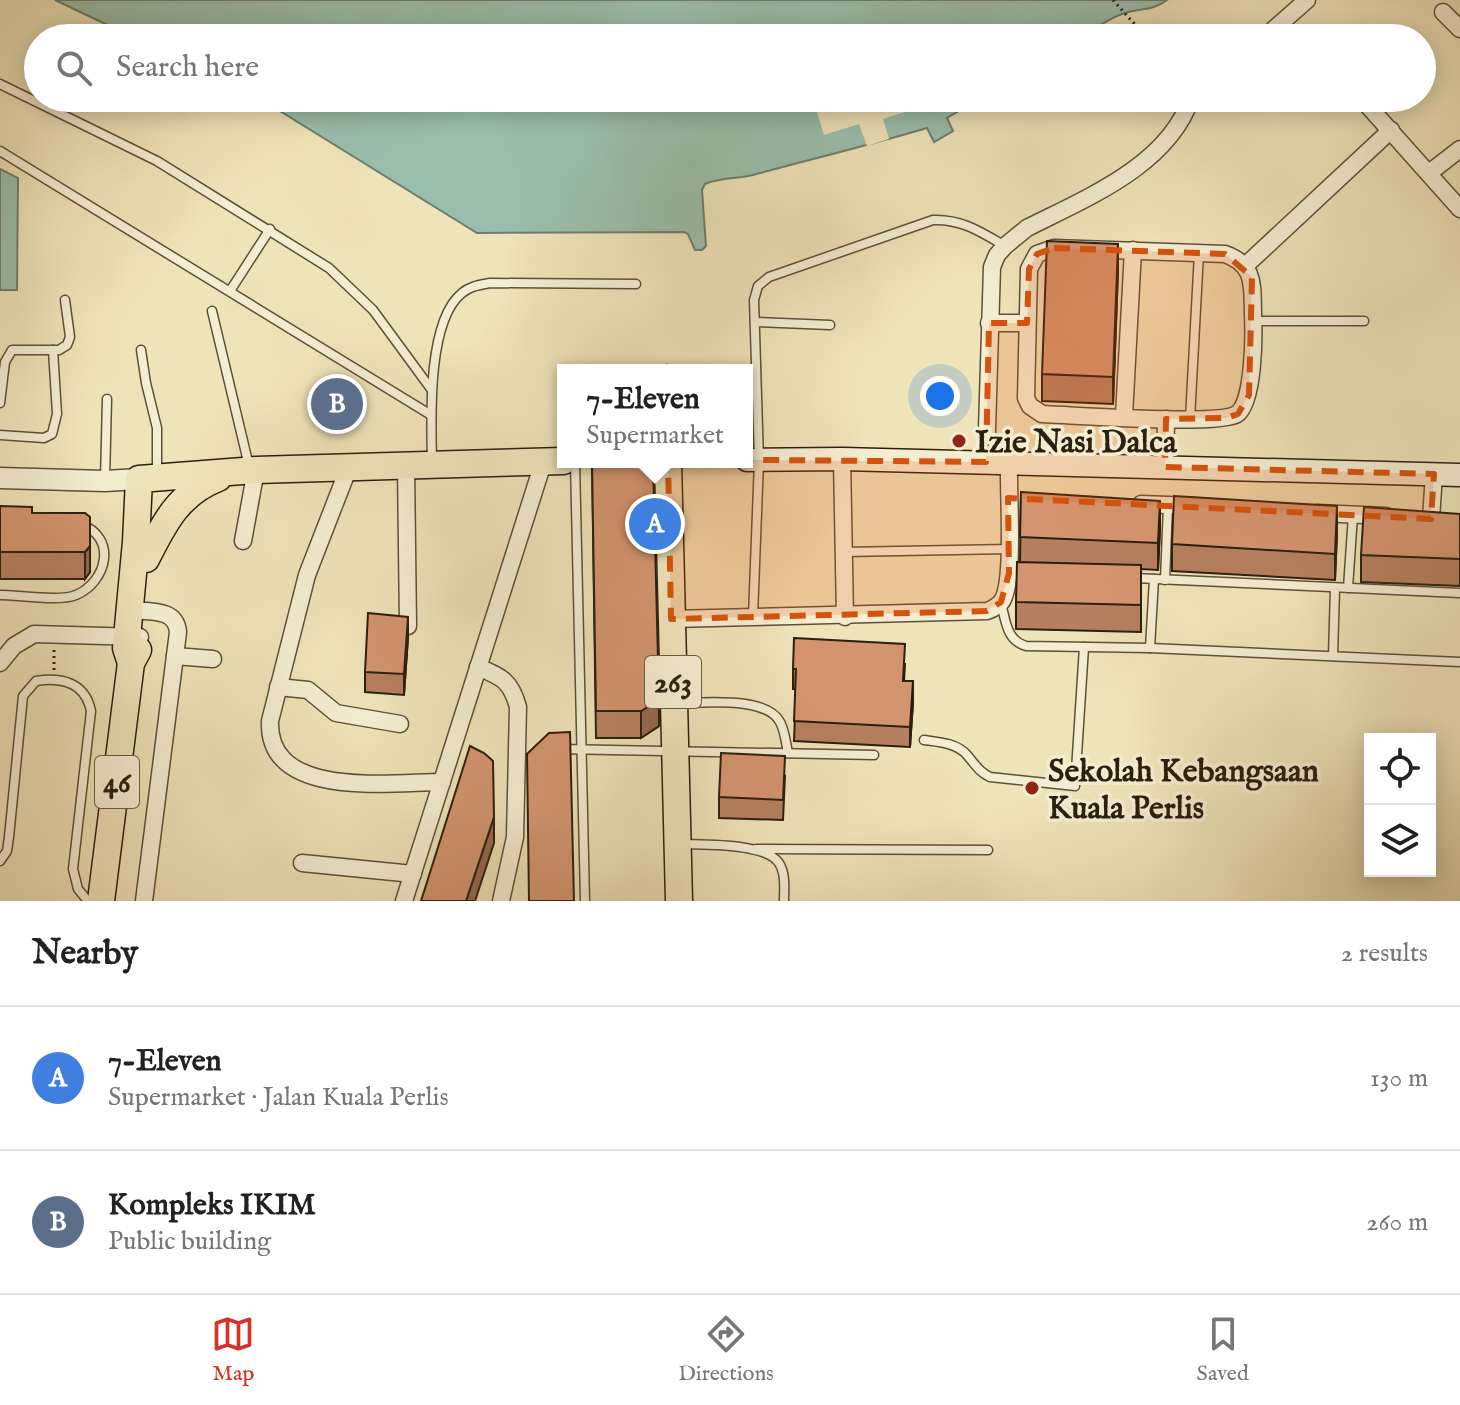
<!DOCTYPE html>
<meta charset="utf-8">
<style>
body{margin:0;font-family:"IM FELL English",serif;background:#f2f2f2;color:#222}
.controls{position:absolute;right:24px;bottom:24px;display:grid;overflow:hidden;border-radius:0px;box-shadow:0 4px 20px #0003}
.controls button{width:72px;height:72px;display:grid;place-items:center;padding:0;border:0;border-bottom:2px solid #e0e0e0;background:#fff;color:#222;font:40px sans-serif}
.you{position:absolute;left:940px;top:396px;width:28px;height:28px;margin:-20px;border:6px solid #fff;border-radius:50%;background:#1a73e8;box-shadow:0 0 0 12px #1a73e833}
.badge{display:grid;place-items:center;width:52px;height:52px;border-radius:50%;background:#d93025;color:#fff;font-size:26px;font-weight:700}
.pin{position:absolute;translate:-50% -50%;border:4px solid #fff;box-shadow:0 2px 8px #0006}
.popup{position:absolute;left:557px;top:364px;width:196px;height:104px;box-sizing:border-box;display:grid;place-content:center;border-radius:0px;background:#fff;filter:drop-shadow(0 2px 6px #0005);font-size:26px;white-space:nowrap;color:#767676}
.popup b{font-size:30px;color:#222}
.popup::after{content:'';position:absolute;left:50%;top:100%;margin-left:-16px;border:16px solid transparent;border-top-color:#fff}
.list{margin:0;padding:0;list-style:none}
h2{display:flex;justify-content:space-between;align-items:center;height:104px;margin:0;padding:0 32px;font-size:34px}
h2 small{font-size:26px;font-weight:400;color:#767676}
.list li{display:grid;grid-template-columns:52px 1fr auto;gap:24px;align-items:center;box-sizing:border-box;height:144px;padding:0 32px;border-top:2px solid #e0e0e0}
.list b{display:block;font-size:30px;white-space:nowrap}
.list p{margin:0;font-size:26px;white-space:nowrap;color:#767676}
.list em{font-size:26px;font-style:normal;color:#767676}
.icon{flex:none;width:44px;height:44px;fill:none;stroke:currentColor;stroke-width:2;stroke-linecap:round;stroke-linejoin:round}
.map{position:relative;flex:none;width:1460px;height:901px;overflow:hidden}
.search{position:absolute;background:#fff;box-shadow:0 4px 20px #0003;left:24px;right:24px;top:24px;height:88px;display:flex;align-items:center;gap:20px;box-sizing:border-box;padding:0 28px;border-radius:44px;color:#767676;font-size:30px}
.sheet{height:392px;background:#fff}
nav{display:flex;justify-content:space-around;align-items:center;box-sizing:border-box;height:112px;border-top:2px solid #e0e0e0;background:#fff;font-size:22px;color:#767676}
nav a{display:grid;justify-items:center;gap:4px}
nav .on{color:#d93025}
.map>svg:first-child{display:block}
</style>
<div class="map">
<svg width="1460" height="901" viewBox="0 0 1460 901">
<rect width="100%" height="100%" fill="#efe3b9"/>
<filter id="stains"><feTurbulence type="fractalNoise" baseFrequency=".0025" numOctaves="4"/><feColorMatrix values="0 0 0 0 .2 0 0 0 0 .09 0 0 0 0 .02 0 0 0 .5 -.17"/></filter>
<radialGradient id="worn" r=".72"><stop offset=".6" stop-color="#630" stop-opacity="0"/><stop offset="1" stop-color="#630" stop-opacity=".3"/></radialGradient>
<g fill="#9abeac" stroke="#6e7e6d" stroke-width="2">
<path d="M55,0h1112c-14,11 -27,8 -42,13 -16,5 -31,16 -45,25h-945z"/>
<path d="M259,98h722l-34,20 6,13 -19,11 -7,-14c-57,17 -115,31 -174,47 -15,4 -34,2 -48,9l-3,6 4,56 -4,4h-7l-7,-16 -4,-2 -207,1z"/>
<path d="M0,169l18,9 -1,112h-17z"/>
</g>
<path fill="#efe3b9" d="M851,98l4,3 8,-3h51l3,10 -34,11 6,20 -22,7 -8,-22 -35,11 -8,-26z"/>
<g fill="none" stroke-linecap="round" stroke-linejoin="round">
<g stroke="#5d5039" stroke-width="11">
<g id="service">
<path d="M0,84l157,77 172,107 44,42 58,79"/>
<path d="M0,151l431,264"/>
<path d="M230,291l40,-62"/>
<path d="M212,311l37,155"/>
<path d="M1254,321h110"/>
<path d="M755,322l75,3"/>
<path d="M141,350l5,33 11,45v45"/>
<path d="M667,369v1"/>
<path d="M0,403l5,-41 7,-12h47l8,-5 3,-8 -5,-37"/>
<path d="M1190,419l9,-166"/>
<path d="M0,435l44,3 8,-4 5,-20 -4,-64"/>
<path d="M432,460c-1,-41 -5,-139 30,-167 8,-7 18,-8 28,-10l146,1"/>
<path d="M575,462l10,439"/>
<path d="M105,480l2,-81"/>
<path d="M844,552l165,-3"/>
<path d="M1134,578l326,15"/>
<path d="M1165,580l3,-75"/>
<path d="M1348,588l5,-73"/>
<path d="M0,595c19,0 60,7 76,0 31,-13 42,-58 4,-71"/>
<path d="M1001,603c5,18 5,37 25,43l124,2 310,14"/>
<path d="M753,616l6,-155 -5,-161 4,-14 11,-9 164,-57c29,-1 48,12 72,26"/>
<path d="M1150,648l4,-69"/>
<path d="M1333,656l2,-68"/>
<path d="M678,703c27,0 88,-7 102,19 5,9 6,22 8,31"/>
<path d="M924,740c15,2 33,3 43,15 8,9 12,17 23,22l85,9 9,-139"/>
<path d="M560,749l314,6"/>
<path d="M682,844c23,1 84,-1 97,19 7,11 5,26 5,38"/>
<path d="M756,849l232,1"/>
<path d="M0,861l7,-10 2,-14 14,-141 13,-15c25,-4 49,1 55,30l-18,158 5,20 10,12"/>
</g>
</g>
<g stroke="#5d5039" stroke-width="19">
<g id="minor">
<path d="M1443,12l17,17"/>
<path d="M1264,38l43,-38"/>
<path d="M1361,98l99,111"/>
<path d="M1429,173l31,-24"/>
<path d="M1054,248l171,6c31,11 27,32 28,60 1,21 1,88 -16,100 -18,12 -164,1 -195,0l-12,-8 -4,-8 3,-129 8,-15z"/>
<path d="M1245,266l146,-136"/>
<path d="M989,323h38"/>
<path d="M1124,416l9,-166"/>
<path d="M842,459l3,158"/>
<path d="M986,462l6,-195 5,-12 8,-9 22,-18c59,-30 141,-62 164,-130"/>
<path d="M406,466l2,160"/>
<path d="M349,467l-42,108 -37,146c-3,79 120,61 172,61"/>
<path d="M1165,467l1,-48"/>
<path d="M1141,504l53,2"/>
<path d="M1317,513l69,3"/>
<path d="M1431,519l3,-45"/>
<path d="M243,541l13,-71"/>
<path d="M130,610c20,2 46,-2 48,22l-34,269"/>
<path d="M671,619l316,-8c6,-2 11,-5 15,-10 13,-20 6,-108 7,-137"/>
<path d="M175,656l38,3"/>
<path d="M0,663l14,-17 20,-12 106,3"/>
<path d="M478,667c24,10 33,14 40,40l-3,130 -14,64"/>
<path d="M278,687l30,3 28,23 64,11"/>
<path d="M302,863l111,11"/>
<path d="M404,901l140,-441"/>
</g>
</g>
<g stroke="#5d5039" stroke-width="23">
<path id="tertiary" d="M0,478l105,3 34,-2"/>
</g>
<g stroke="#2c1f0e" stroke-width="25">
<path id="secondary" d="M747,460l95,-1 618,16"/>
</g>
<g stroke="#2c1f0e" stroke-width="29">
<g id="primary">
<path d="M668,462l11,439"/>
<path d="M146,559c18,-36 33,-66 72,-81"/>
<path d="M131,663l-5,-15 10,-106 3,-63 117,-9 307,-9"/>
<path d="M101,901l30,-238 7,-13"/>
</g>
</g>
<g stroke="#2c1f0e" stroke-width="3" stroke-dasharray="2 4" stroke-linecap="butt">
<path d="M1113,0l34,38"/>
<path d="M54,670v-20"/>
</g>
<use href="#service" stroke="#f5edd2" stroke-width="8"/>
<use href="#minor" stroke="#f5edd2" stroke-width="16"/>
<use href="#tertiary" stroke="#f5edd2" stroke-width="20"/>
<use href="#secondary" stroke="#f5edd2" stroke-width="22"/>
<use href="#primary" stroke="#efe3b9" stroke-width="26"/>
</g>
<g fill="#b67f5f" stroke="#2c1f0e" stroke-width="2">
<path d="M1118,271l-5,133 -71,-3v-27z"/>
<path d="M592,462l67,264 -18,12h-45z"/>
<path d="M1021,492l139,36 -2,42 -17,-1v63l-125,-3v-27l4,-40z"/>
<path d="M0,506l32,7h53l5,59 -5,7h-85z"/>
<path d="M1460,514v72l-99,-4v-27z"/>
<path d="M1337,532l-2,48 -163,-9v-27z"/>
<path d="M408,637l-4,58 -39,-3v-20z"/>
<path d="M905,664l-1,17 9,21 -3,45 -116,-6 2,-52h-3v-20z"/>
<path d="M785,776l-2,44 -64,-2v-21z"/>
</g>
<g fill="#94684e" stroke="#2c1f0e" stroke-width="2">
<path d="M1118,244v27l-5,133v-27z"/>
<path d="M1160,501v27l-2,42v-27z"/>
<path d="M1337,506v26l-2,48v-26z"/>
<path d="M90,546v26l-5,7v-27z"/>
<path d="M408,617v20l-4,58v-21z"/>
<path d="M913,681v21l-3,45v-20z"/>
<path d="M659,700v26l-18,12v-27z"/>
<path d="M494,817v26l-19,58h-9z"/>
</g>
<g fill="#d4946f" stroke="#2c1f0e" stroke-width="2">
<path d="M1047,241l71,3 -5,133 -71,-3z"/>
<path d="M592,462h61l6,238 -18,11h-45z"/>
<path d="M1021,492l139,9 -2,42 -138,-6z"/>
<path d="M1174,496l163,10 -2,48 -163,-10z"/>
<path d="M0,506l32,1v6h53l5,4v29l-5,6h-85z"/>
<path d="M1364,507l96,7v45l-99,-4z"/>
<path d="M1017,562l124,3v40l-125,-3z"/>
<path d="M368,613l40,4 -4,57 -39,-2z"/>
<path d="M794,638l111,6 -2,37h10l-3,46 -116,-6 2,-52h-3z"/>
<path d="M570,732l4,169h-45l-2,-147 22,-21z"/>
<path d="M470,746l14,7 9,8 1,56 -28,84h-45z"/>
<path d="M721,753l64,3 -2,44 -64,-3z"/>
</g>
<path fill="#d5530c" fill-opacity="0.2" stroke="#d5530c" stroke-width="6" stroke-dasharray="16 10" stroke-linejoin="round" d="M1054,248l171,6 27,23 -3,118 -11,19 -12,4 -60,1 -1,48 269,7 -3,45 -423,-21 1,75 -8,29 -14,9 -316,8 -3,-160 318,3 3,-139h38l2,-54 8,-15z"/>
<g fill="#8f2418" stroke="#f5edd2" stroke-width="3">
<circle cx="959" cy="441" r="8"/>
<circle cx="1032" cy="788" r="8"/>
</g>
<g text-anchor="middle" stroke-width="7" stroke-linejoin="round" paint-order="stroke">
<g fill="#f5edd2" stroke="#685d49" stroke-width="2">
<rect x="645" y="656" width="56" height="52" rx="6"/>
<rect x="95" y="756" width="44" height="52" rx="6"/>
</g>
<g font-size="30" font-weight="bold" fill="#2c1f0e">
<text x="673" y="692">263</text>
<text x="117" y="792">46</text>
</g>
<g font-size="32" font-weight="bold" fill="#2c1f0e" stroke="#f5edd2" text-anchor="start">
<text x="975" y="452">Izie Nasi Dalca</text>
<text x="1048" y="781">Sekolah Kebangsaan<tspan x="1048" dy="37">Kuala Perlis</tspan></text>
</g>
</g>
<rect width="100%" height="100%" filter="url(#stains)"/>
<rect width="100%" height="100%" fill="url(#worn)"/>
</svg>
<div class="controls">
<button><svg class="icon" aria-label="locate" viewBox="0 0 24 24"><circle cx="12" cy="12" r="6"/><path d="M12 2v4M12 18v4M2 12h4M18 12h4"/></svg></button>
<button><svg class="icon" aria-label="layers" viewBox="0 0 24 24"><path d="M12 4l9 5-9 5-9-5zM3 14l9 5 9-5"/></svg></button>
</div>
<div class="you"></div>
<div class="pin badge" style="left:655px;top:524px;background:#3f7fe0">A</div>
<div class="popup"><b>7-Eleven</b>Supermarket</div>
<div class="pin badge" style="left:337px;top:404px;background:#5c6f8a">B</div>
<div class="search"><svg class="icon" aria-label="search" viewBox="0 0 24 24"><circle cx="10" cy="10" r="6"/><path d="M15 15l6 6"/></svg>Search here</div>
</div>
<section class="sheet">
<h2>Nearby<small>2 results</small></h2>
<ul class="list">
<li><span class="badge" style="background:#3f7fe0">A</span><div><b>7-Eleven</b><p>Supermarket · Jalan Kuala Perlis</p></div><em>130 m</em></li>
<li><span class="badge" style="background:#5c6f8a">B</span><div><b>Kompleks IKIM</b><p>Public building</p></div><em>260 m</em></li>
</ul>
</section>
<nav>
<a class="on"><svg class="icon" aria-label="map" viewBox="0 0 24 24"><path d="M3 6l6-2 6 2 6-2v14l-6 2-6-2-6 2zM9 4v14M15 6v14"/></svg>Map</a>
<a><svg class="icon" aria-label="directions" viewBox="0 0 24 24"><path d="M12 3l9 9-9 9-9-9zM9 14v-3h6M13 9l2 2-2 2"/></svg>Directions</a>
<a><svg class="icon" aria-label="saved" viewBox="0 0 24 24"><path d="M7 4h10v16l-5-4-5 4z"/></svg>Saved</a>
</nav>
